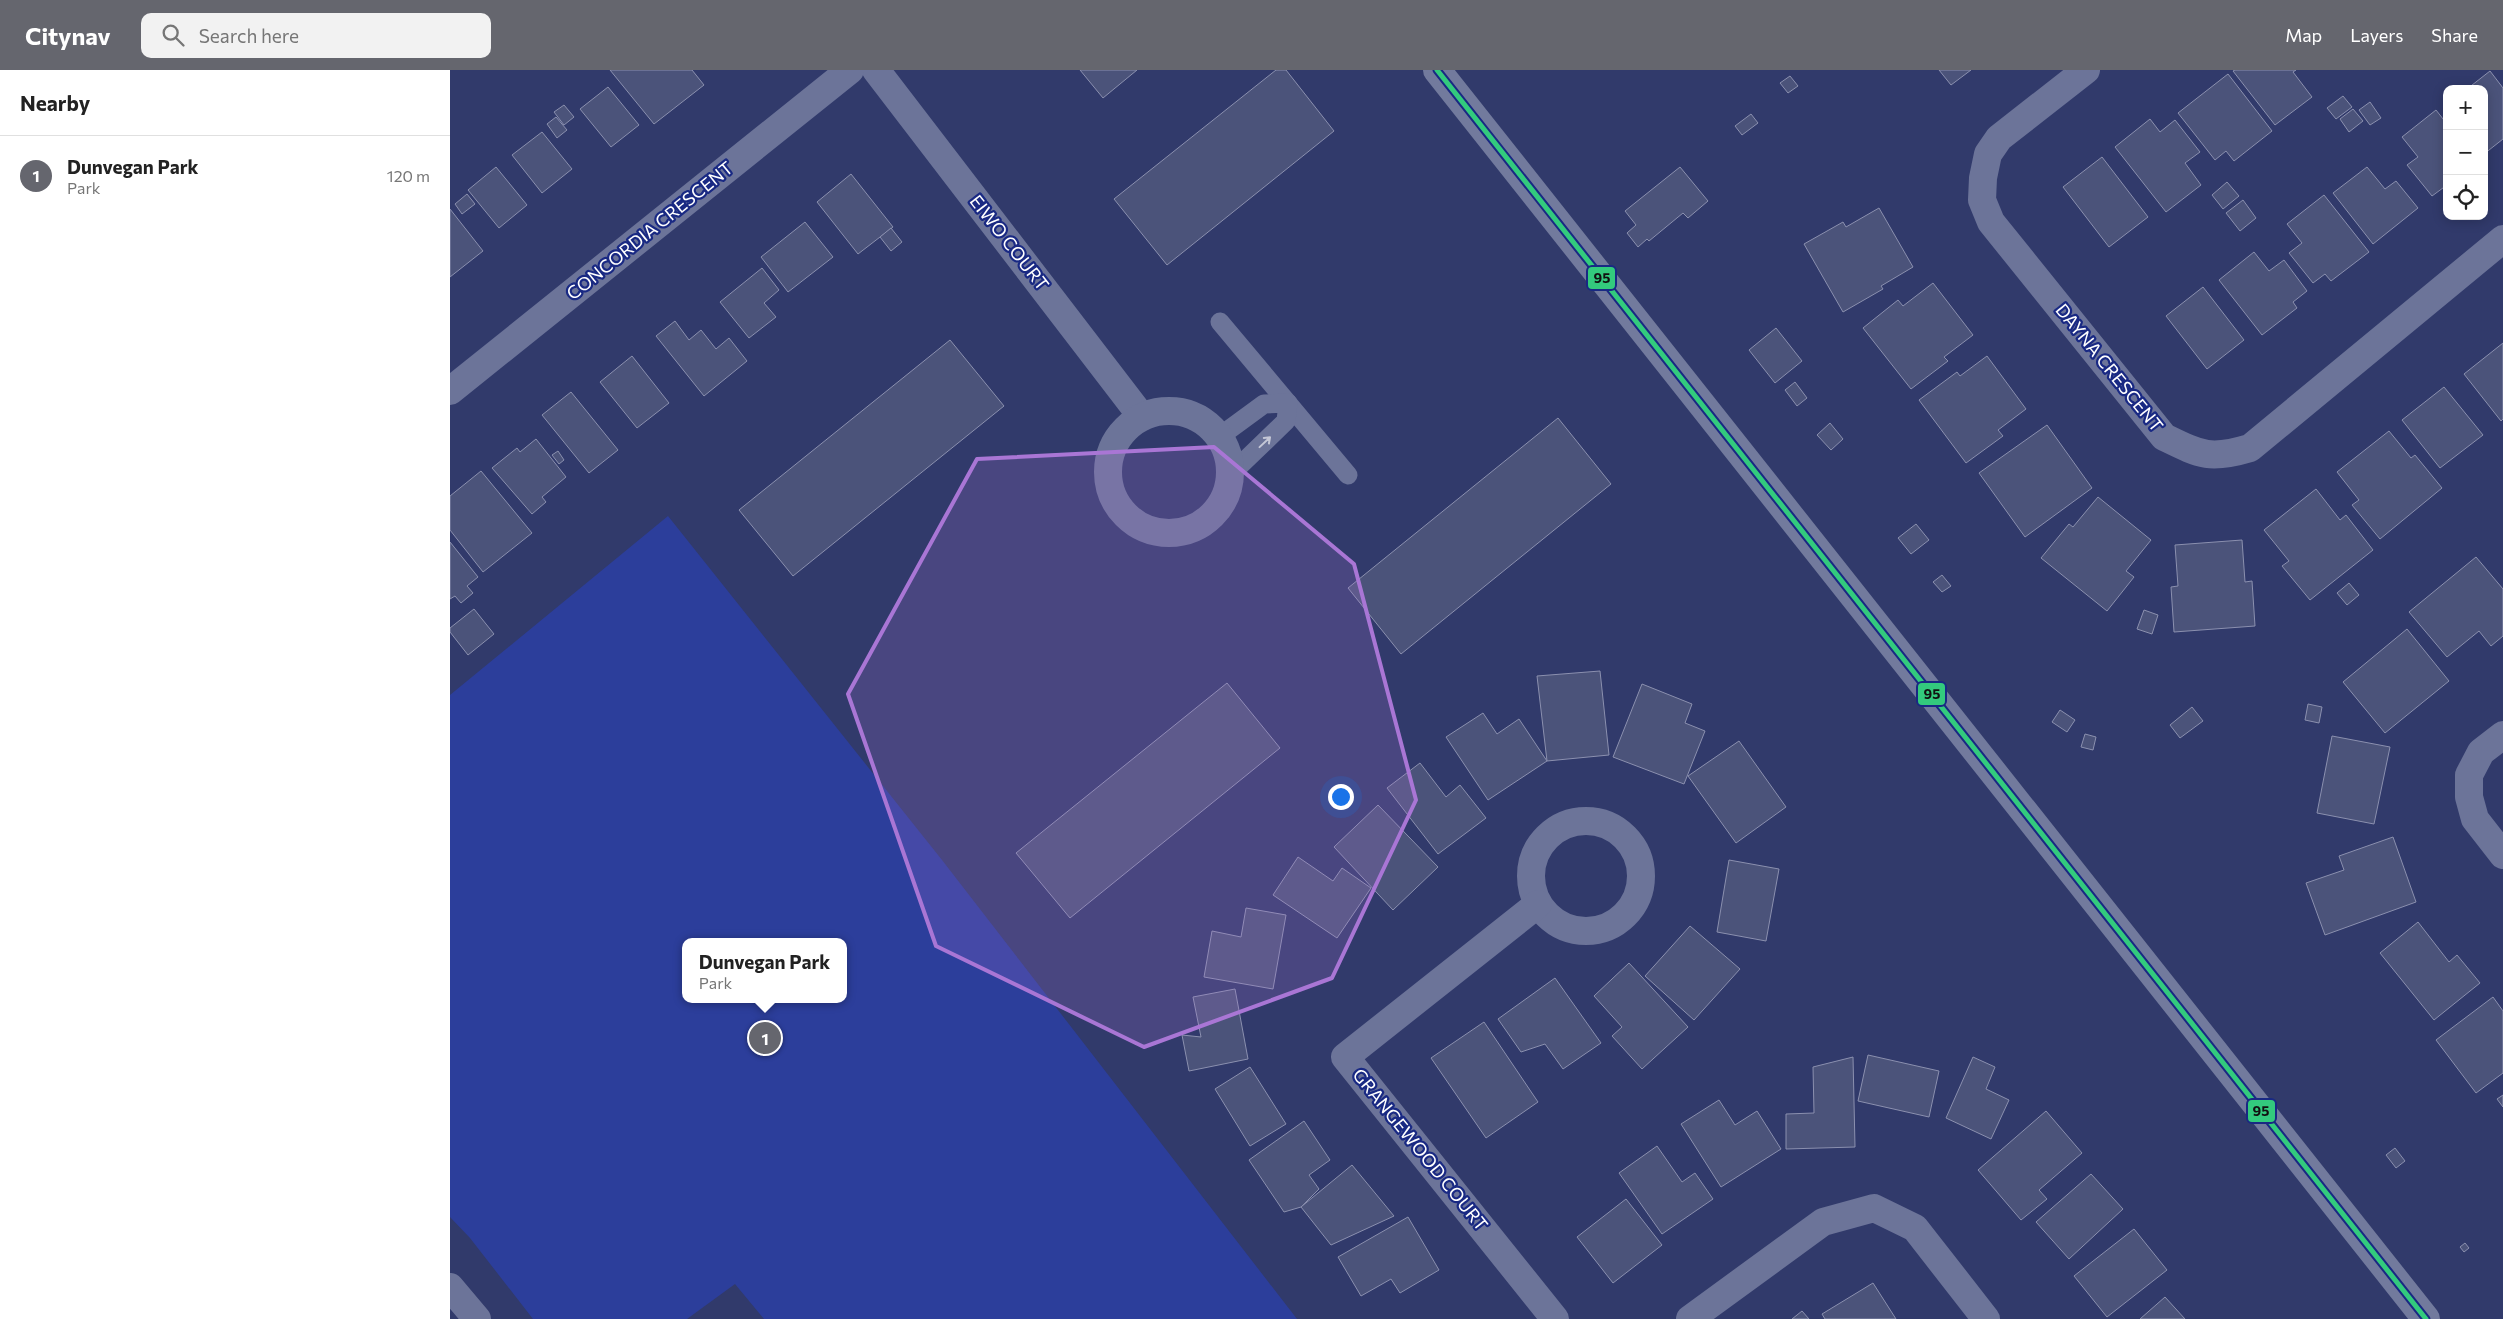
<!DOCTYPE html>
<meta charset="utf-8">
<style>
body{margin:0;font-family:Commissioner,sans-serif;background:#f2f2f2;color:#222}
.controls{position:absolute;right:15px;top:15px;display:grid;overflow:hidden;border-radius:10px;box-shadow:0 2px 12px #0003}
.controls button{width:45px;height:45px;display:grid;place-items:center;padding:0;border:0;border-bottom:1px solid #e0e0e0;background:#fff;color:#222;font:25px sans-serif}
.you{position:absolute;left:890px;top:726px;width:18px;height:18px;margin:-12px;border:4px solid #fff;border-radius:50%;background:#1a73e8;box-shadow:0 0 0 8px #1a73e833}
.badge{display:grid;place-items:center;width:32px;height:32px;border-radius:50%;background:#65666e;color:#fff;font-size:16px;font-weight:700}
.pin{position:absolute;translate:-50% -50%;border:2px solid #fff;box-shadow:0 1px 5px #0006}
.popup{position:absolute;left:232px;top:868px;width:165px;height:65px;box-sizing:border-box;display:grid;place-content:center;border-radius:10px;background:#fff;filter:drop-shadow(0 1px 4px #0005);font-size:16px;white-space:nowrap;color:#767676}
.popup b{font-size:19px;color:#222}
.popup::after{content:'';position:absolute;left:50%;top:100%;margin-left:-10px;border:10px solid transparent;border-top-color:#fff}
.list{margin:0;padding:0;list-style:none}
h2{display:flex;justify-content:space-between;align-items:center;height:65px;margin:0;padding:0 20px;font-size:21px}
h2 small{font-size:16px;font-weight:400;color:#767676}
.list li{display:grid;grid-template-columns:32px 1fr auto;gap:15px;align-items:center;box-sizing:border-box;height:80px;padding:0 20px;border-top:1px solid #e0e0e0}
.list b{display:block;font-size:19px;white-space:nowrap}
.list p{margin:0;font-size:16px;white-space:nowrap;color:#767676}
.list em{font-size:16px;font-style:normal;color:#767676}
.icon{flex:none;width:28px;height:28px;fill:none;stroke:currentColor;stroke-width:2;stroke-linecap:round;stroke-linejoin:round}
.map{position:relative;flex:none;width:2053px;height:1249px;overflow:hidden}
header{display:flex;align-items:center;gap:30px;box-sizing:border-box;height:70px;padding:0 25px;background:#65666e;color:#fff}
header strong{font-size:24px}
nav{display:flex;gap:28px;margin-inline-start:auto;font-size:18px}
.search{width:350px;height:45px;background:#f2f2f2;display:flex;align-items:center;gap:12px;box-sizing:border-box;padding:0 18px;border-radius:10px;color:#767676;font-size:19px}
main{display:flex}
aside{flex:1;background:#fff}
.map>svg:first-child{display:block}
</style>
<header>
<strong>Citynav</strong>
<div class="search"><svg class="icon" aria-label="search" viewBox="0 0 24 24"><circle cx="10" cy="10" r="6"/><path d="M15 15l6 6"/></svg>Search here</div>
<nav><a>Map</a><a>Layers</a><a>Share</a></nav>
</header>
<main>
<aside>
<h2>Nearby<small></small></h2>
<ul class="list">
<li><span class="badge">1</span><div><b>Dunvegan Park</b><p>Park</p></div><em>120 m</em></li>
</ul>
</aside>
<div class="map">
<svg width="2053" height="1249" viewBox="0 0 2053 1249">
<rect width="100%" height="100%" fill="#313a6b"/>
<path fill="#2c3e9b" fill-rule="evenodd" d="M218,446l274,344 355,459h-533l-29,-35 -48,35h-154l-63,-81 -20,-21v-522zM236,872h158v57h-158z"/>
<g fill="#4b537a" stroke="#8b90af">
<path d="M160,0h82l12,15 -50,39z"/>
<path d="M630,0h57l-34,28z"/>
<path d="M826,0h10l48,61 -167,134 -53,-66z"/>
<path d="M1489,0h32l-20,15z"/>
<path d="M1785,0h61l-3,2 19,25 -37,28 -42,-54z"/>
<path d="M2040,1l13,17v51l-19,15v-65h-17z"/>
<path d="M1778,4l44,57 -38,30 -8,-10 -11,9 -37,-47z"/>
<path d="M1340,6l8,10 -10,7 -8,-10z"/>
<path d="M158,17l31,38 -28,22 -31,-38z"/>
<path d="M1893,26l9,11 -16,12 -9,-11z"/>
<path d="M1920,32l11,16 -11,7 -11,-15z"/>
<path d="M114,35l10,12 -10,8 -10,-13z"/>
<path d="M1903,39l10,12 -14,11 -9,-13z"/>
<path d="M1986,40l11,14v61l-15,11 -25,-31 11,-8 -16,-20z"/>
<path d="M1301,44l7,9 -16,12 -7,-9z"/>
<path d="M106,47l11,13 -10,8 -10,-14z"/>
<path d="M1700,49l10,13 15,-12 25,32 -15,11 16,22 -35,27 -51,-65z"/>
<path d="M92,62l30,37 -30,24 -30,-38z"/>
<path d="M1652,87l46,60 -39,30 -46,-60z"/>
<path d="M46,97l31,38 -28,23 -31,-38z"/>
<path d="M1230,97l28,34 -20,17 -5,-5 -34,28 -2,-2 -9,8 -11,-14 9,-8 -11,-14z"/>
<path d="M1917,97l18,22 11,-8 22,27 -45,36 -40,-51z"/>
<path d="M401,104l42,53 -35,27 -41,-52z"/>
<path d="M1777,112l12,14 -16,13 -11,-14z"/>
<path d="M17,124l8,10 -13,10 -7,-10z"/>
<path d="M1874,125l45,57 -38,29 -6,-7 -12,9 -24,-30 13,-10 -15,-19z"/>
<path d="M1793,130l13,18 -16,13 -14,-18z"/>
<path d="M1429,138l34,59 -32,19 2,3 -40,23 -39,-68 39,-22 3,5z"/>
<path d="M0,139l33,42 -33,26z"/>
<path d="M355,152l28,35 -45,35 -27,-35z"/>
<path d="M441,158l11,14 -11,9 -11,-14z"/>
<path d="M1804,182l15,19 15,-11 23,31 -14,11 4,6 -35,27 -43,-55z"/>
<path d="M312,198l17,22 -15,13 12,14 -27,21 -29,-36z"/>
<path d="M1483,213l40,52 -29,22 4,4 -37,28 -48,-61 35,-28 5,6z"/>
<path d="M1753,217l41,53 -37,29 -41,-53z"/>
<path d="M225,251l14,19 12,-10 15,19 13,-11 18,23 -43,35 -48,-60z"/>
<path d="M1326,258l26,33 -27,22 -26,-33z"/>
<path d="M500,270l54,66 -211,170 -54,-66z"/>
<path d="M2053,273v76l-2,2 -37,-47z"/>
<path d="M182,286l37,47 -32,25 -37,-46z"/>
<path d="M1537,286l39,53 -28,21 5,6 -37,27 -47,-63 38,-28 3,4z"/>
<path d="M1345,312l12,16 -10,8 -12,-16z"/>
<path d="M1994,317l39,48 -43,33 -38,-48z"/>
<path d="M121,322l47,58 -29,23 -47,-58z"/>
<path d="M1108,348l53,66 -210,170 -53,-66z"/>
<path d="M1380,353l13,16 -12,11 -14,-15z"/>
<path d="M1597,355l45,63 -67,49 -46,-64z"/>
<path d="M1939,361l22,27 4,-3 27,33 -62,51 -28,-34 7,-5 -22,-28z"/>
<path d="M86,369l30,38 -24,20 4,5 -14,12 -40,-46 25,-20 3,4z"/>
<path d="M108,381l6,9 -5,4 -7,-9z"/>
<path d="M31,401l51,62 -49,39 -33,-42v-34z"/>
<path d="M1866,419l24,31 6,-5 27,35 -63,50 -28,-34 7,-5 -25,-31z"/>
<path d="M1648,427l53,43 -25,31 8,6 -27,34 -66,-53 28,-34 4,3z"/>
<path d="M1466,454l13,16 -18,14 -13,-16z"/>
<path d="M1792,470l3,42 7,-1 3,45 -81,6 -3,-45 7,-1 -3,-41z"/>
<path d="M0,472l28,35 -11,9 6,7 -12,10 -6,-7 -5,3z"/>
<path d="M2026,487l27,32v47l-12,10 -12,-15 -32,26 -38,-45z"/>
<path d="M1492,505l9,11 -9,6 -9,-10z"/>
<path d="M1899,513l10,12 -12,10 -10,-12z"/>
<path d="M24,539l20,25 -26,21 -18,-23v-4z"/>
<path d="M1694,540l14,5 -6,19 -15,-5z"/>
<path d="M1957,559l42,52 -64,52 -42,-51z"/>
<path d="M1150,601l9,84 -62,6 -10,-85z"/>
<path d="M777,613l53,65 -210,170 -54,-65z"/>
<path d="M1192,614l50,20 -7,19 20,8 -21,53 -71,-27z"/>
<path d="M1858,634l14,3 -3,16 -14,-3z"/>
<path d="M1742,637l11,14 -23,17 -10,-13z"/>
<path d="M1610,640l15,10 -8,12 -15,-10z"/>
<path d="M1033,643l14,21 22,-15 28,42 -59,39 -42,-63z"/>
<path d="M1635,664l11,3 -3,13 -12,-3z"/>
<path d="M1882,666l58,11 -16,77 -57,-11z"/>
<path d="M1289,671l47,66 -50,36 -48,-67z"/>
<path d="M970,693l26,34 14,-12 26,33 -48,36 -51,-66z"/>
<path d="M928,735l60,62 -45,43 -59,-63z"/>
<path d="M1943,767l23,65 -91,33 -19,-52 38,-13 -5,-14z"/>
<path d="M848,787l35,24 9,-13 29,20 -34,50 -64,-43z"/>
<path d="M1279,790l50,9 -13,72 -49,-9z"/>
<path d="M796,838l40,7 -13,74 -69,-12 8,-46 29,6z"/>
<path d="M1968,852l31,40 8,-7 23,28 -46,37 -54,-67z"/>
<path d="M1240,856l50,43 -46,51 -49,-44z"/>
<path d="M1179,893l59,64 -46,42 -30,-33 10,-9 -28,-31z"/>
<path d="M1105,908l46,65 -38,26 -18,-25 -24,8 -23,-33z"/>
<path d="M785,919l13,70 -59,12 -7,-36 19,2 -8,-40z"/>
<path d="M2043,927l10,14v62l-27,20 -40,-53z"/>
<path d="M1034,952l54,80 -52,36 -55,-80z"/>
<path d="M1418,985l71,16 -10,46 -71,-16z"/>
<path d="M1403,987l2,90 -69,2v-35l28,-1 -1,-46z"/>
<path d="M1523,987l22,10 -9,22 23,11 -18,39 -45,-21z"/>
<path d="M800,997l36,57 -36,22 -35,-57z"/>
<path d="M2053,1025v12l-6,-8z"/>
<path d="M1269,1030l16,25 22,-14 24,38 -60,38 -40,-63z"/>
<path d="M1596,1041l36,42 -43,37 8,9 -26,21 -43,-50z"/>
<path d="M854,1051l26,39 -21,15 10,14 -18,18 -17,5 -35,-52z"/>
<path d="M1207,1076l25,36 13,-9 18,26 -51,35 -43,-61z"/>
<path d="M1945,1078l10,13 -9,7 -10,-13z"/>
<path d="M902,1095l42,51 -63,29 -30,-38z"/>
<path d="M1641,1104l32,35 -54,50 -33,-37z"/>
<path d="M1176,1129l36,46 -49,38 -36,-46z"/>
<path d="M958,1147l31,53 -39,23 -9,-14 -30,17 -23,-39z"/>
<path d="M1684,1159l33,41 -60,47 -33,-41z"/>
<path d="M2015,1173l4,5 -5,4 -4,-5z"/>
<path d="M1423,1213l23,36h-71l-3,-5z"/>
<path d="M1715,1227l20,22h-45z"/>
<path d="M1352,1241l7,8h-17z"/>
</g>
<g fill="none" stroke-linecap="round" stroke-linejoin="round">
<g stroke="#6c7499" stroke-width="19">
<path d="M770,252l128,153"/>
<path d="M769,367l45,-33 24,-1 -2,18 -56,54"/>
</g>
<g stroke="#6c7499" stroke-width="28">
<path d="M426,0l266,347"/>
<path d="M1636,0l-87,68 -11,16 -5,24 -1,22 9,22 173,215c37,18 46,23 86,11l253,-209"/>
<path d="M0,321l400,-321"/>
<circle cx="719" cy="402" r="61"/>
<path d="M2053,665l-22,17 -12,23v22l6,22 28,36"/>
<circle cx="1136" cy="806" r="55"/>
<path d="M1088,834l-193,153 210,262"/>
<path d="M0,1217l27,32"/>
<path d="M1240,1249l133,-97 51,-14 41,20 71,91"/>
</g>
<path stroke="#727a9d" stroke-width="28" d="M987,0l989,1249"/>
<g stroke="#192983" stroke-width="9">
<path id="bus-1" d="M987,0l989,1249"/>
</g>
<use href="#bus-1" stroke="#33ca7d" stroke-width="5"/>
</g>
<defs><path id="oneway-shaft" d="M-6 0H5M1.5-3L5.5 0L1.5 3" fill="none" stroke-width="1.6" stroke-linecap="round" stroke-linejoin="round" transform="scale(1.25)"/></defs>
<use stroke="#c4c7d6" href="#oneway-shaft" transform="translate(815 372) rotate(-43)"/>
<path fill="#a976d5" fill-opacity="0.2" stroke="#a976d5" stroke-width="4" stroke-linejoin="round" d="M764,377l140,117 62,236 -84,178 -188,69 -208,-101 -88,-252 129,-235z"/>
<g text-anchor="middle" stroke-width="4.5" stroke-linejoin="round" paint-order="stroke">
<g font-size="18" fill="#fff" stroke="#192983">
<text transform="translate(200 161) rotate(-39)" y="6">CONCORDIA CRESCENT</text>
<text transform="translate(559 173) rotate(52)" y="6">EIWO COURT</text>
<text transform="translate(1659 298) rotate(51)" y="6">DAYNA CRESCENT</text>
<text transform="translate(970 1080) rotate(51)" y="6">GRANGEWOOD COURT</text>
</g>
</g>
<g stroke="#192983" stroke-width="2">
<rect x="1137" y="196" width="29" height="24" rx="5" fill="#33ca7d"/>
<rect x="1467" y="612" width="29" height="24" rx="5" fill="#33ca7d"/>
<rect x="1797" y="1029" width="29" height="24" rx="5" fill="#33ca7d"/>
</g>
<g font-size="14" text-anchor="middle" font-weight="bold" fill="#111">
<text x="1152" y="213">95</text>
<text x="1482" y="629">95</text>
<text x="1811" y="1046">95</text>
</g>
</svg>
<div class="controls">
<button>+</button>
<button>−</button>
<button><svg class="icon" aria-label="locate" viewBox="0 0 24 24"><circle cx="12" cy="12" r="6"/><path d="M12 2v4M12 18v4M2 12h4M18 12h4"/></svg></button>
</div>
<div class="you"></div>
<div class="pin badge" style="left:315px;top:968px">1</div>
<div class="popup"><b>Dunvegan Park</b>Park</div>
</div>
</main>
